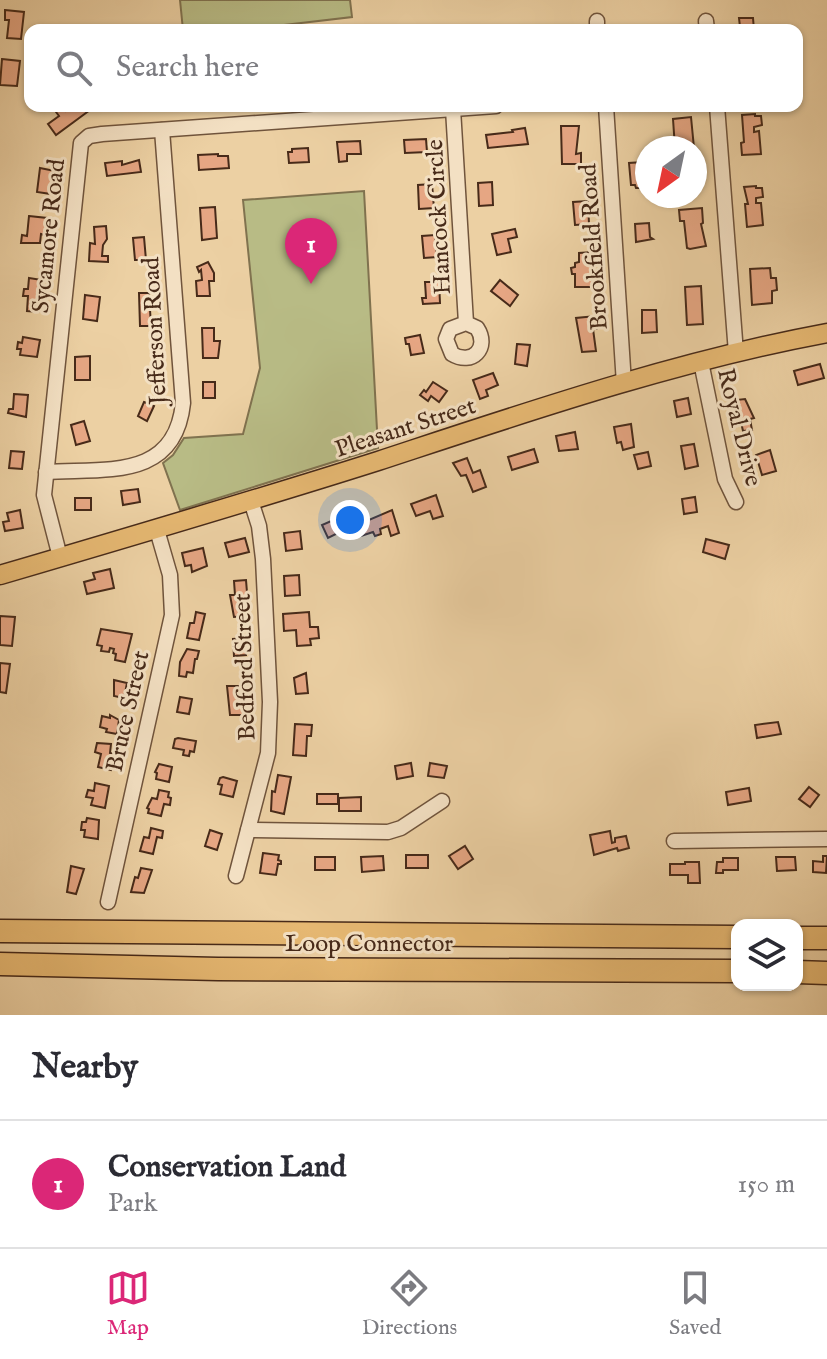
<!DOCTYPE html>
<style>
body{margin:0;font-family:"IM FELL English",serif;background:#f7f7f7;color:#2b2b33}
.controls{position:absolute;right:24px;bottom:24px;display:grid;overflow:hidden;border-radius:16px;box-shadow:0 2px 6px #0004}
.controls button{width:72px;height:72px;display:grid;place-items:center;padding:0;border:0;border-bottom:2px solid #e1e1e2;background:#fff;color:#2b2b33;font:40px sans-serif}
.compass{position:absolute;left:635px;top:136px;width:72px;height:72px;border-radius:50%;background:#fff;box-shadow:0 2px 6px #0004;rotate:213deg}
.you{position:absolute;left:350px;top:520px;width:28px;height:28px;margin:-20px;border:6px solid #fff;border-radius:50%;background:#1a73e8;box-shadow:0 0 0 12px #1a73e833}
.badge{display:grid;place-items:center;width:52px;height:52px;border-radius:50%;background:#db2777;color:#fff;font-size:26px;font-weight:700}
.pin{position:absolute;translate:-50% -66px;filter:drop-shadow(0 2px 4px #0008)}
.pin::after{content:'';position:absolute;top:42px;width:28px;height:24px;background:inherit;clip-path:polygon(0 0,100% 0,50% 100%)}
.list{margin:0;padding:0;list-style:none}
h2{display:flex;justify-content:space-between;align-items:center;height:104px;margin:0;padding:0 32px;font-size:34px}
h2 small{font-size:26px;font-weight:400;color:#7c7c81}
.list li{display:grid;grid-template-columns:52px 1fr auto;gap:24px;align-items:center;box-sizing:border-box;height:128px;padding:0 32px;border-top:2px solid #e1e1e2}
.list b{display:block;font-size:30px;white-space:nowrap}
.list p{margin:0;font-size:26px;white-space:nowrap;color:#7c7c81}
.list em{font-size:26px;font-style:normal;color:#7c7c81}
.icon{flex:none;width:44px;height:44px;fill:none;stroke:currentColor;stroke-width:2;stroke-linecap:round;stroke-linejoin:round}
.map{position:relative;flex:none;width:827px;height:1015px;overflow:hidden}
.search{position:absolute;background:#fff;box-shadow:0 2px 6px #0004;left:24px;right:24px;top:24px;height:88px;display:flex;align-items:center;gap:20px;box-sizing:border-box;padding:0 28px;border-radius:16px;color:#7c7c81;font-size:30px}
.sheet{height:232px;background:#fff}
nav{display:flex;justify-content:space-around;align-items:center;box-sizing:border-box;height:112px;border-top:2px solid #e1e1e2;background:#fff;font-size:22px;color:#7c7c81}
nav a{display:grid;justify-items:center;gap:4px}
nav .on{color:#db2777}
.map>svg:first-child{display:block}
</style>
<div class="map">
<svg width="827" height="1015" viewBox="0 0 827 1015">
<rect width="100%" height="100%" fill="#ecd0a3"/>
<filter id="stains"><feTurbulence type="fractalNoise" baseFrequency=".0025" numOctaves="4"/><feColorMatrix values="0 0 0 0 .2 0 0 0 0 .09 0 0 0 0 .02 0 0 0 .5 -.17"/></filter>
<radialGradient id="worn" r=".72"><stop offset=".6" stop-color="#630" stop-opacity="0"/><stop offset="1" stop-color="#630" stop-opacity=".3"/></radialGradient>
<g fill="#b8bb85" stroke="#80724f" stroke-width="2">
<path d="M180,0h170l2,17 -111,13h-58z"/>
<path d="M364,191l14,257 -198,62 -17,-47 10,-8 11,-17 59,-4 17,-66 -17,-168z"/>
</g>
<g fill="#e6a683" stroke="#472a19" stroke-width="2">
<path d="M5,10l19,2 -3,27 -14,-1 2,-18h-4z"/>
<path d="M739,18h14l1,12h-22v-2l8,-1z"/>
<path d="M2,59l18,2 -3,25 -17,-1z"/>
<path d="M73,106h15l2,4 -34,25 -8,-11 11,-8 -3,-4 6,-5 4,4z"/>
<path d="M755,114v2h6l1,9 -8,2v5l5,-1 2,23 -19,1 -1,-12 3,-1 -2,-27z"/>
<path d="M691,117l3,31h-19l-2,-29z"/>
<path d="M561,126h18l-3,28 5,-1v11h-19z"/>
<path d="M525,128l3,16 -40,4 -2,-13 27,-3 -1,-2z"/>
<path d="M426,139l1,13 -22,1 -1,-13z"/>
<path d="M360,141l1,13h-14v7l-8,1 -2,-20z"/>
<path d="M308,148l1,14 -20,1 -1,-11h4v-3z"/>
<path d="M218,154v2h10l1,12 -30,2 -1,-15z"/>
<path d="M139,160l2,12 -34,4 -2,-13 17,-2v4z"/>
<path d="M643,162l4,26h-11l-1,-3h-4l-2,-22z"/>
<path d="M40,168l15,3 -4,23 -14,-2z"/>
<path d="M492,182l1,23 -14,1 -1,-23z"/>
<path d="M432,184l2,24 -15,1 -1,-24z"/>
<path d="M756,186v2h6l1,9 -7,1v5h5l2,22 -16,2 -2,-23h3l-4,-17z"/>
<path d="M588,201l1,23 -14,1 -2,-23z"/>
<path d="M215,207l2,31 -15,2 -2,-32z"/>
<path d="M702,208l1,15 -2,1 5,22 -16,3 -3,-1 -3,-27h-4l-1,-11z"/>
<path d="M29,216l18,2 -1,17 -5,-1 -1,9h-19l1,-8 5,1z"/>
<path d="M649,223l1,14 3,2 -17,3 -1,-18z"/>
<path d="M106,226l1,13 -4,6 -1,11h6v6l-19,-1 1,-18 5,1 -1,-17z"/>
<path d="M515,229l2,8 -9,2 3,13 -14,3 -5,-21z"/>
<path d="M435,235l2,22 -13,1 -2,-22z"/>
<path d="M144,237l2,23h-11l-2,-22z"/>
<path d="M593,252l-1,35h-17v-13h-3l-1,-6 4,-1v-4l4,-1v-9z"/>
<path d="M208,262l6,11v8h-5l1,15h-13l-1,-15 6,-1 -1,-10 -2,2 -2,-5z"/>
<path d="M770,268l1,10h5l1,12 -5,1v12l-20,2 -2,-36z"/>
<path d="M29,278l13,2 -3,32 -12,-1 1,-15h-5l1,-7h4z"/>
<path d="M500,280l18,15 -8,11 -19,-15z"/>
<path d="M425,282h14l1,21 -17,1 -1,-6h4z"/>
<path d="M701,286l2,38 -16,1 -2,-38z"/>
<path d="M139,293h10l2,33h-11z"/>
<path d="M85,295l15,2 -3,24 -14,-2z"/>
<path d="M642,310h14l1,22 -15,1z"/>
<path d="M596,316l1,13h-4l3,22 -14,1 -6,-34z"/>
<path d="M202,328h12v13h6l-2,17h-15z"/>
<path d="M420,335l4,18 -13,2 -2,-11h-3l-1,-6z"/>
<path d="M23,337l17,3 -3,17 -17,-2 1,-6h-4l1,-7 4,1z"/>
<path d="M517,344l13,1 -3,21 -12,-2z"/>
<path d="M90,356v24h-15v-23z"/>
<path d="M820,364l4,14 -26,7 -4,-14z"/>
<path d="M493,373l5,12 -12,5 2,6 -8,3 -7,-19z"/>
<rect x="203" y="382" width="12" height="16"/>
<path d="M433,382l14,9 -8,11 -8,-6 -3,5 -8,-6 4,-5 2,2z"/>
<path d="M14,394l14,1 -2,22 -18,-4 1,-4h4z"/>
<path d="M688,398l3,16 -14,3 -3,-16z"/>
<path d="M745,399l9,19 -4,1 2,11 -9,1 -7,-31z"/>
<path d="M144,402l10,4 -7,15 -9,-5z"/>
<path d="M84,421l6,20 -14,4 -5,-20z"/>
<path d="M631,424l3,23 -11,3 -2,-8 -4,1 -3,-16z"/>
<path d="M575,432l3,17 -19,2 -3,-15z"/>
<path d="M694,444l4,22 -13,3 -4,-23z"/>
<path d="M534,449l4,13 -26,8 -4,-13z"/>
<path d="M770,450l6,21 -14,4 -6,-20z"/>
<path d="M11,451l13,1 -2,17 -13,-1z"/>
<path d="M648,452l3,14 -13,3 -4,-14z"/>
<path d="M467,458l6,15 7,-3 6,17 -13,5 -7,-17 -5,1 -8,-13z"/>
<path d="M138,489l2,13 -17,3 -2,-14z"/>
<path d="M436,495l7,21 -10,3 -3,-8 -14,5 -5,-12z"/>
<path d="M695,497l2,15 -13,2 -2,-15z"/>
<rect x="75" y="498" width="16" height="12"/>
<path d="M20,510l3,18 -18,3 -2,-9 6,-1 -2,-8z"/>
<path d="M392,510l7,23 -8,3 -3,-10 -8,3 1,5 -6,2 -2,-4 -12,4 -4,-11z"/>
<path d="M338,518l6,12 -16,8 -6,-13z"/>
<path d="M300,531l2,18 -16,2 -2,-18z"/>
<path d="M245,538l4,14 -20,5 -4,-14z"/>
<path d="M706,539l23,6 -4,14 -22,-7z"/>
<path d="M203,548l4,18 -15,6 -1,-7 -6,1 -3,-13z"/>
<path d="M110,569l4,19 -27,6 -3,-12 11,-3 -2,-6z"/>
<path d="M299,575l1,20 -15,1 -1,-20z"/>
<path d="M246,580l2,25h-3v11l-11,1 -4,-22h5l-1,-14z"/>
<path d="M196,612l9,2 -6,26 -12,-2 3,-15h4z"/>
<path d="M309,612l1,15h8l1,11 -9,1 1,6 -14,1 -1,-16 -12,1 -1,-17z"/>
<path d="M0,616l15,1 -3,29 -12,-1z"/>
<path d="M101,629l31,5 -7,28 -10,-2 1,-6 -3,-1 1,-4 -4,-1 -1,4 -8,-1 1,-5 -5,-1z"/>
<path d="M245,638l1,17 -12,1 -1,-17z"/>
<path d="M187,649l12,2 -2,8h-2l-2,14 -6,-1 -1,5 -7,-1 1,-14z"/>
<path d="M0,663l10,1 -4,29 -6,-1z"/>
<path d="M306,673l2,20 -12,1 -2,-16z"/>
<path d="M114,680l13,3 -3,15 -10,-2z"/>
<path d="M227,686h12v12h4v17h-13z"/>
<path d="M180,697l12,2 -3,15 -12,-2z"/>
<path d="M110,715l9,5 -2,14 -11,-2 1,-3 -7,-2 2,-11 8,2z"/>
<path d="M778,722l3,12 -24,4 -2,-13z"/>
<path d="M295,724l17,1 -1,11h-4l-1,20 -13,-1z"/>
<path d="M178,738l18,3 -2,11 -4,-1 -1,5 -6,-1 1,-5 -11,-2 2,-9z"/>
<path d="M97,743l14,1 -1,9 5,1 -4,16 -13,-3 3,-13 -6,-2z"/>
<path d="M411,763l2,13 -16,3 -2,-13z"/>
<path d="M430,763l17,3 -3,12 -16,-2z"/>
<path d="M159,764l13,3 -3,15 -13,-3 1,-6 -2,-1z"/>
<path d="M278,775l13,2 -7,37 -13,-3 1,-20 3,1z"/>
<path d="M223,777l14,4 -4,16 -13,-3 2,-9 -4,-1 2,-6z"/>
<path d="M95,783l14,3 -4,22 -14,-3 2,-7 -7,-1 2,-7 6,1z"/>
<path d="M809,787l10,8 -9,12 -11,-8z"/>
<path d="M749,788l2,13 -23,4 -2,-13z"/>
<path d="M159,790l10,2 -1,5 3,1 -1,7 -6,-1 -3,12 -13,-3 1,-4 -2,-1 5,-10 5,1z"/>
<rect x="317" y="794" width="21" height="10"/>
<path d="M361,797v14h-22v-13z"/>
<path d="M87,818l12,2 -1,19 -14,-2 1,-7h-4l1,-8h4z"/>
<path d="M151,828l12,3 -1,7 -5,-1 -4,17 -13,-3 4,-14 5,1z"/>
<path d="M210,830l12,4 -5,16 -12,-4z"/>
<path d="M610,831l2,12 3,-1v-4l11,-2 3,12 -11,3 -1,-3 -23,7 -4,-20z"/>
<path d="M465,846l8,13 -15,10 -9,-13z"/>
<path d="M263,853l16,2 -1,5 3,1v3h-3l-2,11 -16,-2z"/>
<rect x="406" y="855" width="22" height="13"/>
<path d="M383,856l1,14 -22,2 -1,-15z"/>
<path d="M823,856h4l-1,17 -13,-1v-11l10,1z"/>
<rect x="315" y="857" width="20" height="13"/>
<path d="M776,857h19l1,13 -19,1z"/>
<path d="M723,858h15v12h-15v3h-7l1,-11h6z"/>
<path d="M685,862h14l1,21h-12v-8h-18v-11h15z"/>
<path d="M71,866l13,3 -8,25 -9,-2z"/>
<path d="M141,868l11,2 -8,23 -13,-1 4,-15 3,1z"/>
</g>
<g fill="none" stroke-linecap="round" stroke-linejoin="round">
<g stroke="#70543c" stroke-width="17">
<g id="minor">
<path d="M597,21v9"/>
<path d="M706,21l1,9"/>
<path d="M606,106l18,278"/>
<path d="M717,106l19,247"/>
<path d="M453,109l13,214 -16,6 -4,10 6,15c20,12 38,-6 25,-26l-11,-5"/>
<path d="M701,362l24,117 11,23"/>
<path d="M46,472c59,-4 129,9 137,-69l-21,-273"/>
<path d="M60,557l-16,-62 37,-352 8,-7 13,-2 394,-28"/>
<path d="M248,830l140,2 13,-4 41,-27"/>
<path d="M674,841l153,-2"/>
<path d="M236,876l32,-123 2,-51 -7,-143 -4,-33 -8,-25"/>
<path d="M108,902l64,-287 -2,-40 -13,-45"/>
</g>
</g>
<g stroke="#472a19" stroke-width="21">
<path id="major" d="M0,575c126,-37 252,-74 378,-114 146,-48 298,-100 449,-128"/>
</g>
<g stroke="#472a19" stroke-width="25">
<g id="highway">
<path d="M0,931l737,6"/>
<path d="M797,938h30"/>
<path d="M0,964l218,5 519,2"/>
<path d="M797,972l30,1"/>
</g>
</g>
<use href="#minor" stroke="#f3e0c3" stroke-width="14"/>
<use href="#major" stroke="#e6b872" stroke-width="18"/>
<use href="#highway" stroke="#e6b872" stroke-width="22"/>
</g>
<g text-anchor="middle" stroke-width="6" stroke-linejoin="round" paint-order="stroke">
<g font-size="24" fill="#472a19" stroke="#f3e0c3">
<text transform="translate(438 217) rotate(-93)" y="8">Hancock Circle</text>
<text transform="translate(48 236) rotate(-84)" y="8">Sycamore Road</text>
<text transform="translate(593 247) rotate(-94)" y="8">Brookfield Road</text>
<text transform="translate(154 331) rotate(-93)" y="8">Jefferson Road</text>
<text transform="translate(405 427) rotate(-18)" y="8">Pleasant Street</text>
<text transform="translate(740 427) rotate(76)" y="8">Royal Drive</text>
<text transform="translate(244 667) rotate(-92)" y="8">Bedford Street</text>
<text transform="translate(127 711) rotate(-77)" y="8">Bruce Street</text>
<text x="369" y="951">Loop Connector</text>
</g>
</g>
<rect width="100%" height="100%" filter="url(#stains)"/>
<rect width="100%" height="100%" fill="url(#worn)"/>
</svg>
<div class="controls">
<button><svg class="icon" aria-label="layers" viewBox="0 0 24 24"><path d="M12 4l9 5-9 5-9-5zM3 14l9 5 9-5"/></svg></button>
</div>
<svg class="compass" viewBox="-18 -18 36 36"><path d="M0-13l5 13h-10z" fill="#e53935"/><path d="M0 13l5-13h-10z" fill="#7c7c81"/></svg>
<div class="you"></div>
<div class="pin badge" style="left:311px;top:284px">1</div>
<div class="search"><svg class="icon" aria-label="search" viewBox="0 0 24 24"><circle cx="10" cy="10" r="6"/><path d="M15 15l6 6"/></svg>Search here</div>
</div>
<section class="sheet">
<h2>Nearby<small></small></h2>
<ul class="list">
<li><span class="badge">1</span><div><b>Conservation Land</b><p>Park</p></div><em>150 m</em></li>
</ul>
</section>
<nav>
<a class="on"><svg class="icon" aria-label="map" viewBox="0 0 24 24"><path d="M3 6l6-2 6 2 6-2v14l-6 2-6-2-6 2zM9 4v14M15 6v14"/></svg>Map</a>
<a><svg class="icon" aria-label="directions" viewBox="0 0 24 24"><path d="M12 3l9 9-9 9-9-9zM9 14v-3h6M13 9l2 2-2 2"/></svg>Directions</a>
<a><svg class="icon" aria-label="saved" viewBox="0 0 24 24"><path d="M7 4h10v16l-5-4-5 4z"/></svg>Saved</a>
</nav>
